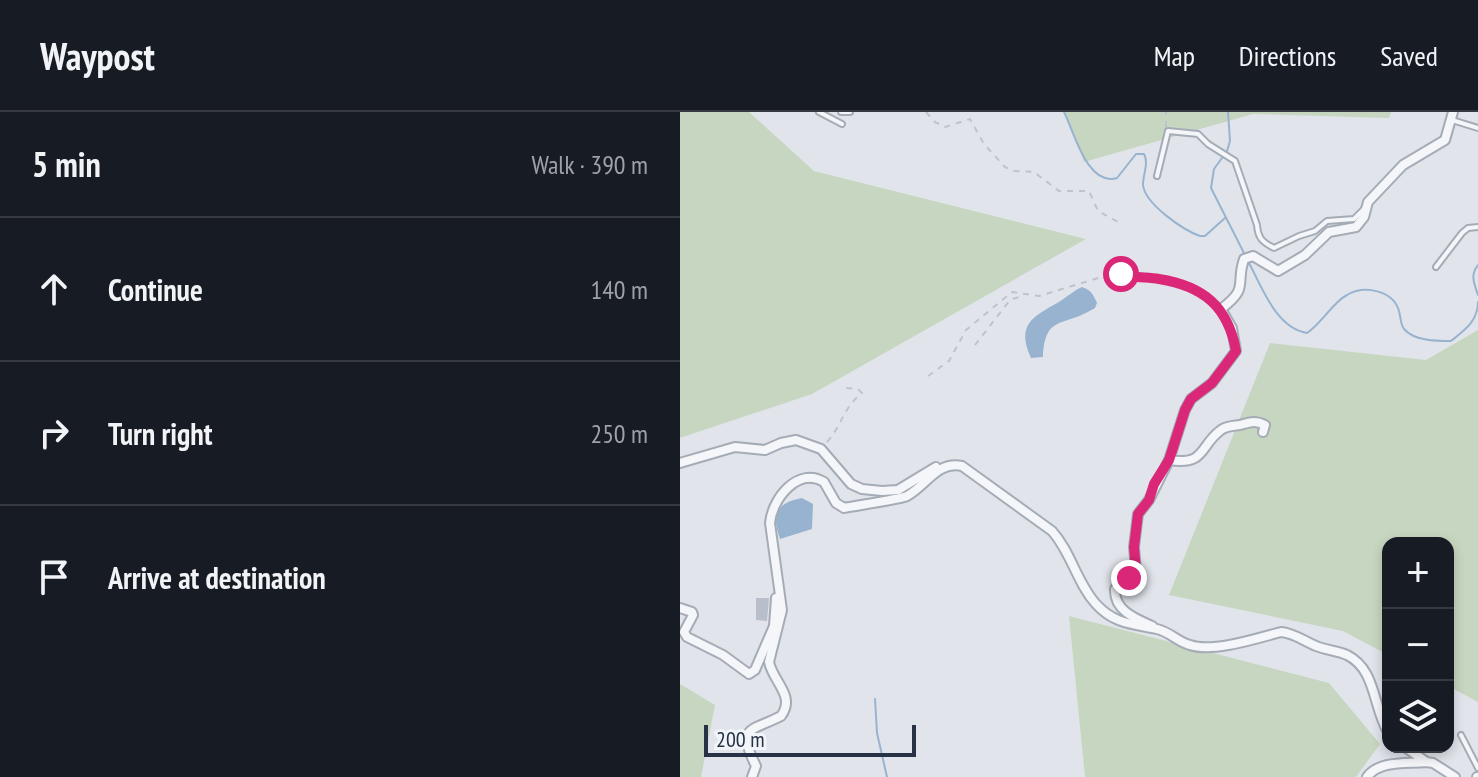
<!DOCTYPE html>
<meta charset="utf-8">
<style>
body{margin:0;font-family:"PT Sans Narrow",sans-serif;background:#242831;color:#f1f3f6}
.controls{position:absolute;right:24px;bottom:24px;display:grid;overflow:hidden;border-radius:16px;box-shadow:0 4px 12px #0003}
.controls button{width:72px;height:72px;display:grid;place-items:center;padding:0;border:0;border-bottom:2px solid #363941;background:#171b24;color:#f1f3f6;font:40px sans-serif}
.scale{position:absolute;left:24px;bottom:20px;width:212px;box-sizing:border-box;padding-left:8px;border:4px solid #273245;border-top:0;font-size:22px;line-height:28px;white-space:nowrap;color:#273245;-webkit-text-stroke:6px #f1f4f8;paint-order:stroke}
.stop{position:absolute;width:24px;height:24px;margin:-18px;border:6px solid #db2777;border-radius:50%;background:#fff}
.stop.end{background:#db2777;border-color:#fff;box-shadow:0 2px 8px #0008}
.list{margin:0;padding:0;list-style:none}
h2{display:flex;justify-content:space-between;align-items:center;height:104px;margin:0;padding:0 32px;font-size:34px}
h2 small{font-size:26px;font-weight:400;color:#9ea1a6}
.list li{display:grid;grid-template-columns:52px 1fr auto;gap:24px;align-items:center;box-sizing:border-box;height:144px;padding:0 32px;border-top:2px solid #363941}
.list b{display:block;font-size:30px;white-space:nowrap}
.list em{font-size:26px;font-style:normal;color:#9ea1a6}
.icon{flex:none;width:44px;height:44px;fill:none;stroke:currentColor;stroke-width:2;stroke-linecap:round;stroke-linejoin:round}
.map{position:relative;flex:none;width:798px;height:665px;overflow:hidden}
header{display:flex;align-items:center;gap:48px;box-sizing:border-box;height:112px;padding:0 40px;background:#171b24;border-bottom:2px solid #363941}
header strong{font-size:38px}
nav{display:flex;gap:44px;margin-inline-start:auto;font-size:28px}
main{display:flex}
aside{flex:1;background:#171b24}
.map>svg:first-child{display:block}
</style>
<header>
<strong>Waypost</strong>
<nav><a>Map</a><a>Directions</a><a>Saved</a></nav>
</header>
<main>
<aside>
<h2>5 min<small>Walk · 390 m</small></h2>
<ul class="list">
<li><svg class="icon" aria-label="ahead" viewBox="0 0 24 24"><path d="M12 20V5M6 11l6-6 6 6"/></svg><div><b>Continue</b></div><em>140 m</em></li>
<li><svg class="icon" aria-label="right" viewBox="0 0 24 24"><path d="M7 20v-9h11M14 6l5 5-5 5"/></svg><div><b>Turn right</b></div><em>250 m</em></li>
<li><svg class="icon" aria-label="arrive" viewBox="0 0 24 24"><path d="M6 21V4h12l-3 4 3 4H6"/></svg><div><b>Arrive at destination</b></div></li>
</ul>
</aside>
<div class="map">
<svg width="798" height="665" viewBox="0 0 798 665">
<rect width="100%" height="100%" fill="#e1e5eb"/>
<g fill="#c7d6c1">
<path d="M0,0h69l65,59 272,68 -274,155 -132,44z"/>
<path d="M385,0h326l-2,6 -136,-4 -169,48z"/>
<path d="M798,218v372l-30,-16v-143h-60v112l-45,-24 -174,-36 101,-252 156,17z"/>
<path d="M389,504l260,67 51,61 -24,33h-271z"/>
<path d="M0,572l35,21 -14,72h-21z"/>
</g>
<g fill="#98b3cf">
<path d="M402,175c9,3 11,7 15,16l-2,5c-32,20 -50,6 -52,49l-12,1c-15,-33 1,-41 28,-56 8,-5 14,-11 23,-15z"/>
<path d="M122,386l11,6 -1,25 -32,10c-9,-25 -4,-36 22,-41z"/>
</g>
<g fill="none" stroke-linecap="round" stroke-linejoin="round">
<g stroke="#98b3cf" stroke-width="2">
<path d="M384,0c10,19 23,75 53,66l19,-24h8c5,9 -1,20 -1,31 2,19 40,45 57,51h5l20,-18"/>
<path d="M548,0l2,29 -3,10 -13,18 -3,19 35,69"/>
<path d="M569,151c13,24 27,65 58,70 15,-10 26,-31 40,-38 17,-10 46,-5 52,16 2,7 1,12 5,18 10,12 33,12 47,12 14,-11 27,-20 27,-39"/>
<path d="M798,153c-8,10 -4,18 0,30"/>
<path d="M195,587l2,34 10,44"/>
</g>
</g>
<path fill="#b8beca" d="M76,486h13l-2,23 -11,-1z"/>
<g fill="none" stroke-linecap="round" stroke-linejoin="round">
<g stroke="#a5acb6" stroke-width="8">
<g id="lane">
<path d="M139,0l23,12"/>
<path d="M161,0h9"/>
<path d="M772,8l26,8"/>
<path d="M477,64l11,-45 30,3 10,10 27,17 22,64c1,13 5,17 17,23l25,-12 16,-5 12,-10 27,-2 11,-11"/>
<path d="M756,155l26,-34 6,-5 10,-1"/>
<path d="M781,623l17,33"/>
</g>
</g>
<g stroke="#a5acb6" stroke-width="12">
<g id="street">
<path d="M489,348c37,6 30,-14 52,-30 5,-4 13,-4 19,-5 11,-3 15,-5 25,0l-2,7"/>
<path d="M0,351l55,-16 30,3 16,-7 15,-3 25,9 30,35 11,5 20,2 16,-1 38,-23"/>
<path d="M0,496l12,4 1,3 -9,17 3,5 36,18 26,19 6,-4 19,-44 2,-28"/>
<path d="M472,514c-18,-8 -38,-16 -37,-37l21,-18 -2,-24 4,-33 11,-14 20,-40 16,-50 6,-11 21,-16 24,-32 -4,-23 -11,-19c29,-22 14,-24 23,-50l9,-3 25,15 27,-16 24,-23 27,-5 8,-10 4,-15 35,-37 42,-25 8,-28"/>
<path d="M725,635l20,14"/>
<path d="M72,665l4,-11c-21,-41 -3,-35 25,-50 15,-20 -8,-34 -12,-54l13,-52 -12,-87c2,-24 28,-57 54,-41l12,21 8,5c9,-2 58,-9 63,-12 20,-11 30,-35 55,-30l90,65c19,21 25,52 44,73 18,20 37,20 61,25 13,3 21,13 33,16 23,8 68,-7 91,-13 13,1 23,9 35,14 10,4 22,5 31,9 29,14 26,52 41,77"/>
<path d="M687,665c12,-17 40,-13 59,-15l7,1 22,14"/>
<path d="M797,665h1"/>
</g>
</g>
<g stroke="#bfc3ca" stroke-width="2" stroke-dasharray="6 6" stroke-linecap="butt">
<path d="M246,0l9,10 10,5 25,-8 14,25 21,23 9,4 20,1 25,19h30l9,20 22,12"/>
<path d="M486,15v-15"/>
<path d="M295,233l35,-45 12,-4"/>
<path d="M248,264l21,-15 17,-31 46,-38 27,4 76,-23 47,7 27,8 28,17"/>
<path d="M147,330c16,-18 15,-33 35,-49l-4,-4 -12,-1"/>
</g>
<use href="#lane" stroke="#f5f6f9" stroke-width="4"/>
<use href="#street" stroke="#f5f6f9" stroke-width="8"/>
</g>
<g fill="none" stroke-linecap="round" stroke-linejoin="round">
<path stroke="#db2777" stroke-width="10" d="M441,162c12,4 25,3 38,5 44,7 69,27 77,72l-24,32 -21,16 -6,11 -16,50 -15,24 -5,16 -11,14 -4,33 2,24 -7,7"/>
</g>
</svg>
<div class="controls">
<button>+</button>
<button>−</button>
<button><svg class="icon" aria-label="layers" viewBox="0 0 24 24"><path d="M12 4l9 5-9 5-9-5zM3 14l9 5 9-5"/></svg></button>
</div>
<div class="scale">200 m</div>
<div class="stop" style="left:441px;top:162px"></div>
<div class="stop end" style="left:449px;top:466px"></div>
</div>
</main>
